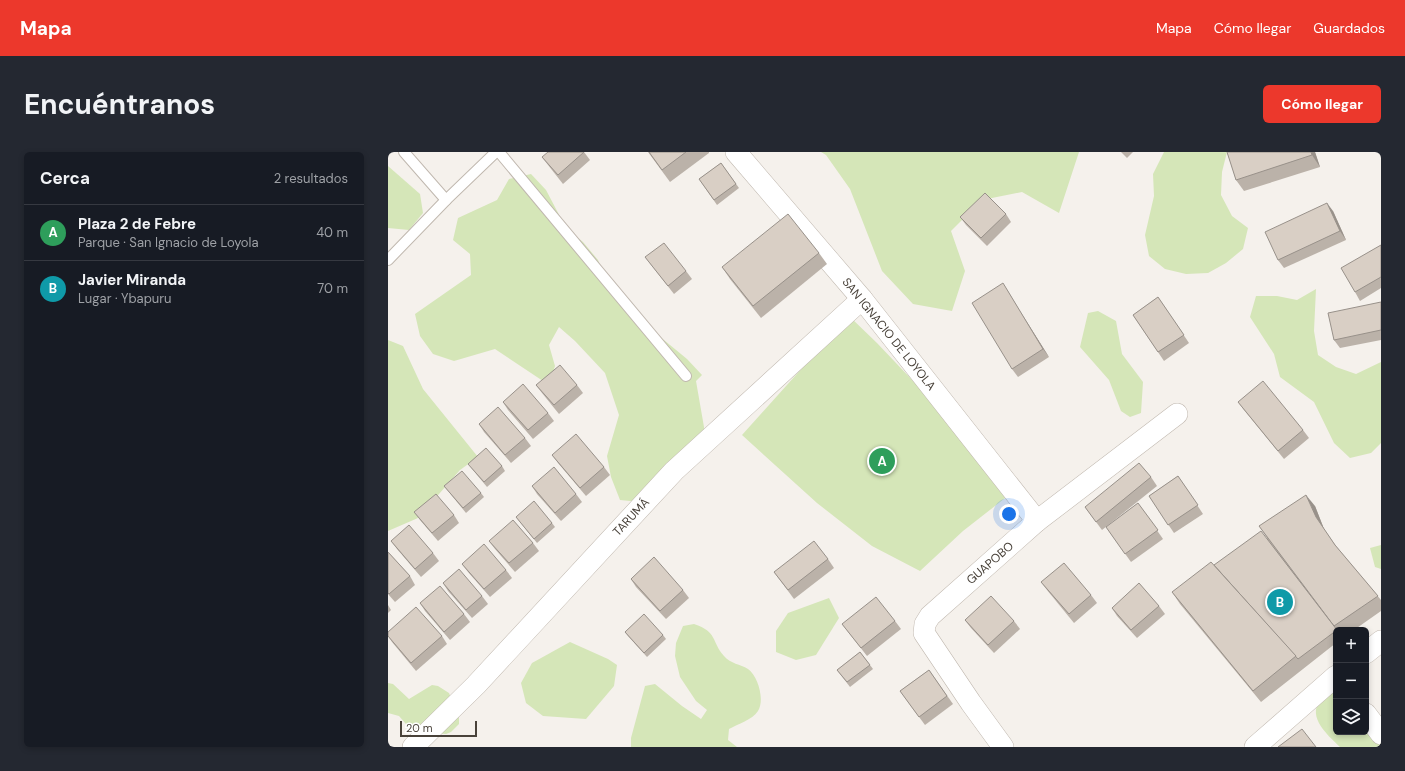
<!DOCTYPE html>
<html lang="es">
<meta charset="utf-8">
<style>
body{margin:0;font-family:"DM Sans",sans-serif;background:#242831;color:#f1f3f6}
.controls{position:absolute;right:12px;bottom:12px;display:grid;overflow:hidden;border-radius:6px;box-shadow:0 2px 6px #0003}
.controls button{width:36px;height:36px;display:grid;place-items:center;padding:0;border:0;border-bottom:1px solid #363941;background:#171b24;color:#f1f3f6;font:20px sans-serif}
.scale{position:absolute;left:12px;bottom:10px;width:77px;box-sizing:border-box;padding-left:4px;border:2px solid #49423a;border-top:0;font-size:11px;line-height:14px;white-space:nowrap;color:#49423a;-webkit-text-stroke:3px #fff;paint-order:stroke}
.you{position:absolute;left:621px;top:362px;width:14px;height:14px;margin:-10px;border:3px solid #fff;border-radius:50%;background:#1a73e8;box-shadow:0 0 0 6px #1a73e833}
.badge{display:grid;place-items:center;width:26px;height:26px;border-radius:50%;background:#ec382c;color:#fff;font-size:13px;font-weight:700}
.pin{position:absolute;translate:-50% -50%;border:2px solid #fff;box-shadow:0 1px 4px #0006}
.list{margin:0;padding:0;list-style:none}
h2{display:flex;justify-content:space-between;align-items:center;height:52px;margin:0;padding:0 16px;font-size:17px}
h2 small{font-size:13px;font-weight:400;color:#9ea1a6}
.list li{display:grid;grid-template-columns:26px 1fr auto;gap:12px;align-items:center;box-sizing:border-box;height:56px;padding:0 16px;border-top:1px solid #363941}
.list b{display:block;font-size:15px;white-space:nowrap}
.list p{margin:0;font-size:13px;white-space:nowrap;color:#9ea1a6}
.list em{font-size:13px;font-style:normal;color:#9ea1a6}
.icon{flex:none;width:22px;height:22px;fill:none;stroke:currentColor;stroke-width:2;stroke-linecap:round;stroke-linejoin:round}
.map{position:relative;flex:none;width:993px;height:595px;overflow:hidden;border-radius:6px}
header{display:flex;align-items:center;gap:24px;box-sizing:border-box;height:56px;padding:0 20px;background:#ec382c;color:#fff}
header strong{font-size:19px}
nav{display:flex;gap:22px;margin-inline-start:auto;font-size:14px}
.intro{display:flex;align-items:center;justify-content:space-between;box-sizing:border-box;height:96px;padding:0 24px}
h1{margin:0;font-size:28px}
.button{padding:10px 18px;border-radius:6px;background:#ec382c;color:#fff;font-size:14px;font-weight:700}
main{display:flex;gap:24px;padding:0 24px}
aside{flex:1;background:#171b24;border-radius:6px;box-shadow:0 2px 6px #0003}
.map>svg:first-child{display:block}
</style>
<header>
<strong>Mapa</strong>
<nav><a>Mapa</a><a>Cómo llegar</a><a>Guardados</a></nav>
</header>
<div class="intro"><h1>Encuéntranos</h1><a class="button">Cómo llegar</a></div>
<main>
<aside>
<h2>Cerca<small>2 resultados</small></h2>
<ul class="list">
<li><span class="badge" style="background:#2e9e5b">A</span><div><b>Plaza 2 de Febre</b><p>Parque · San Ignacio de Loyola</p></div><em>40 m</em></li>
<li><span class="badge" style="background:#0f9aa8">B</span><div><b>Javier Miranda</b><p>Lugar · Ybapuru</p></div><em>70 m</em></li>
</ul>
</aside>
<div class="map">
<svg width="993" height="595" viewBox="0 0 993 595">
<rect width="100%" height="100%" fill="#f5f1ec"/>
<g fill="#d5e6b8">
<path d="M433,0h258l-20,61 -37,-21 -40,8 -31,31 14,40 -13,40 -39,-7 -31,-33 -32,-82 -24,-34z"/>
<path d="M776,0h63l-5,20 -1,23 11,21 16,12 -5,21 -17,14 -18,10 -22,1 -21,-5 -16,-13 -4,-21 9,-39 -1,-22z"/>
<path d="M0,14l32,28 3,19 -14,17 -21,-2z"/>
<path d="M143,22l15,16 20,38 17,14 15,18 8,20 30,37 51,42 15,16 -6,6 8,46v20l-64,55 -20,-2 -9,-23 -4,-21 12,-41 -14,-42 -30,-32 -16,-14 -10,18 6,21 -6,19 -54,-36 -41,12 -21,-7 -13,-18 -5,-22 56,-39 -1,-21 -17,-14 5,-22 39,-18 12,-21z"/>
<path d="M928,137l-2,42 4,24 18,12 20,7 25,-12v81l-10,10 -21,5 -16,-15 -20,-41 -34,-25 -6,-23 -24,-37 6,-21h21l20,4z"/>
<path d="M710,159l18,10 6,33 21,28 -2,31 -11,4 -9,-6 -12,-31 -29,-33 8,-34z"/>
<path d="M461,164l28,27 56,59 85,86 -55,43 -43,40 -48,-25 -55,-43 -75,-68z"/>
<path d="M0,188l15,6 20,43 55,68 -18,13 -42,48 -30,13z"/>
<path d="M993,393v24l-6,-2 -5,-19z"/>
<path d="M441,446l10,20 -23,37 -20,5 -20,-8v-21l12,-18z"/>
<path d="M306,472c24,8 17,17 30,32 7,8 16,8 24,13 10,7 17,31 10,42 -6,9 -20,13 -29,18l-1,11 9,7h-106v-9l14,-52 10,-2 27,22 19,13 6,-9 -11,-9 -16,-24 -5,-21 1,-13 7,-17z"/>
<path d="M182,490l38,17 9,6 -3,21 -28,33 -43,-3 -17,-13 -5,-20 11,-20z"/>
<path d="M0,531l5,1 16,15 23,-14 6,1 11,7 10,25v6l-8,8 -5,2 -11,-1 -18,-7h-6l-5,-2 -7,-8 -11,-3z"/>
<path d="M948,532v48h30v-4l15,15v4h-41c-12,-12 -33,-29 -20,-47 5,-6 11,-11 16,-16z"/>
</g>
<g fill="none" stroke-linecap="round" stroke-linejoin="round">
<g stroke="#c0b8af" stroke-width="12">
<g id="service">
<path d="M16,0l42,48"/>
<path d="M111,0l187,224"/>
<path d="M0,108l58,-60 50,-48"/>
</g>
</g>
<g stroke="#c0b8af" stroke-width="22">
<g id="minor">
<path d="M348,0l126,147 175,222"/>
<path d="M978,501l15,-12"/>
<path d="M978,562l15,20"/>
<path d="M25,595l63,-62 198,-214 188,-172"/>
<path d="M615,595l-32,-44 -47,-70 1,-9 5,-8 107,-95 140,-107"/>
<path d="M867,595l81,-71"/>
</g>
</g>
<use href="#service" stroke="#fff" stroke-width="10"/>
<use href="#minor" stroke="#fff" stroke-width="21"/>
</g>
<g fill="#bbb2a9">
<path d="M196,0l6,8 -27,24 -15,-19 -6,-8z"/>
<path d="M260,0h61v1l-39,29z"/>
<path d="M733,0h12l-6,6z"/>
<path d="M839,0h88l5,15 -76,24 -8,-11z"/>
<path d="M333,11l18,25 -22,17 -18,-26z"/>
<path d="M945,59l13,29 -62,28 -6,-8z"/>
<path d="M618,62l5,8 -24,24 -21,-21 -6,-8z"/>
<path d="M993,93v43l-21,13 -5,-9z"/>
<path d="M431,101l8,11 -66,54 -31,-39 -8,-12z"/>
<path d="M257,105l41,14 6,8 -18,15z"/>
<path d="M620,140l41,65 -31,20 -6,-8z"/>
<path d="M770,145l31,46 -25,18 -31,-46z"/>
<path d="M993,150v38l-41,8 -6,-8z"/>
<path d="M148,233h41l6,8 -24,21 -17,-21z"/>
<path d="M115,250l45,11 6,8 -21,18 -25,-29z"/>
<path d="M850,250l65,28 6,8 -25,21 -40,-49z"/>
<path d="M91,272l46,14 6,8 -20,17 -27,-31z"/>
<path d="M164,303l52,12 6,8 -24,21 -28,-33z"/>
<path d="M80,312l34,2 3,5 -18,16z"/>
<path d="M790,324l25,38 -29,19 -25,-37z"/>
<path d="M763,325l6,9 -55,44 -17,-23z"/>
<path d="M56,334l37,7 3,4 -18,16z"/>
<path d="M144,334l44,8 6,8 -21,19 -24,-27z"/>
<path d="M750,351l25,36 -32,23 -25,-35z"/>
<path d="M927,354l9,23 12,17 45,54v11l-27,19h-18v13l-75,59 -81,-98 -8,-12 42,-27 53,-27 -8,-12z"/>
<path d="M26,360l40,3 5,8 -21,18 -18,-21z"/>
<path d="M128,365l36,6 3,4 -18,16z"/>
<path d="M3,389l42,12 6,8 -18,16 -24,-28z"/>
<path d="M101,389l44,2 6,8 -24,21 -20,-23z"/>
<path d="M0,400l22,24 5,9 -20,17 -7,-8z"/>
<path d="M440,407l6,9 -40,31 -20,-27z"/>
<path d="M74,412l44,6 6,8 -22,19 -22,-25z"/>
<path d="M243,427l52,11 6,8 -23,21 -30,-32z"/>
<path d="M653,430l50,13 6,8 -23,20 -27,-33z"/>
<path d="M55,431l39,13 6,8 -16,14 -24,-27z"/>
<path d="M32,451l44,11 6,8 -20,18 -25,-29z"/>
<path d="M0,453l3,5 -3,3z"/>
<path d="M771,454l6,8 -28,24 -20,-22 -5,-8z"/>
<path d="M577,468l49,1 6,8 -26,24 -23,-25z"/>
<path d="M507,469l6,8 -34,27 -25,-32z"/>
<path d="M237,480l38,3 3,4 -19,18 -19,-21z"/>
<path d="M0,484h54l5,8 -31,27 -24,-29z"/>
<path d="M472,500l13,17 -23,18 -13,-17z"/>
<path d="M541,518l24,34 -28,21 -25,-34z"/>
</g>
<g fill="#98918a">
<path d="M923,0h4l5,15 -8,-12z"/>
<path d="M939,51l6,8 13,29 -6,-9z"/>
<path d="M615,131l5,9 41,65 -6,-8z"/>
<path d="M918,343l9,11 9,23 -8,-12z"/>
</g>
<g fill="#d9cfc5" stroke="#98918a">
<path d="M160,0h36l-26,23 -16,-18z"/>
<path d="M261,0h37l-24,18z"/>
<path d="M839,0h84l1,3 -76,25z"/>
<path d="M333,11l15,21 -22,16 -15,-21z"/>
<path d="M597,41l21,21 -25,24 -21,-21z"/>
<path d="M939,51l13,28 -62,29 -13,-28z"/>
<path d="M400,62l31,39 -66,53 -31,-39z"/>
<path d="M276,91l22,28 -18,15 -23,-29z"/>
<path d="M993,93v32l-26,15 -14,-24z"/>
<path d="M615,131l40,66 -31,20 -40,-66z"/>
<path d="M770,145l26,38 -26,17 -25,-37z"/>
<path d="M993,150v28l-47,10 -6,-27z"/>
<path d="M172,213l17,20 -23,20 -18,-20z"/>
<path d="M875,229l40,49 -25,21 -40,-49z"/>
<path d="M135,232l25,29 -20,17 -25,-28z"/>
<path d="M110,255l27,31 -20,17 -26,-31z"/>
<path d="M188,282l28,33 -24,21 -28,-33z"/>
<path d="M98,296l16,18 -18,16 -16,-18z"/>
<path d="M751,311l12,14 -55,45 -11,-15z"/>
<path d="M166,315l22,27 -21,19 -23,-27z"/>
<path d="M74,319l19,22 -18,15 -19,-22z"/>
<path d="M790,324l20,29 -30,20 -19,-29z"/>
<path d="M48,342l18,21 -22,18 -18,-21z"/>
<path d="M918,343l10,22 19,28 43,51 -44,30 -75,-100z"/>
<path d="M146,349l18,22 -18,16 -18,-22z"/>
<path d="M750,351l20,27 -33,24 -19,-27z"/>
<path d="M125,368l20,23 -24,20 -20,-22z"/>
<path d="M21,373l24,28 -18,16 -24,-28z"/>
<path d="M873,379l76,99 -39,29 -84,-94z"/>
<path d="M426,389l14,18 -40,31 -14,-18z"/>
<path d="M96,392l22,26 -22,19 -22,-25z"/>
<path d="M0,400l22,24 -21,18 -1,-1z"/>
<path d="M266,405l29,33 -23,21 -29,-32z"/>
<path d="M823,410l85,94 -43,35 -81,-99z"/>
<path d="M676,411l27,32 -22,19 -28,-32z"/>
<path d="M71,417l23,27 -16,14 -23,-27z"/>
<path d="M751,431l20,23 -28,24 -19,-22z"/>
<path d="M52,434l24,28 -20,18 -24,-29z"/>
<path d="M603,444l23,25 -26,24 -23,-25z"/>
<path d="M488,445l19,24 -34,27 -19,-24z"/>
<path d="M28,455l26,29 -31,27 -23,-27v-4z"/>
<path d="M256,462l19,21 -19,18 -19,-21z"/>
<path d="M472,500l10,13 -23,17 -10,-12z"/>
<path d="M541,518l18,26 -28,21 -19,-26z"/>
<path d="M914,577l14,18h-38z"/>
</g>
<g text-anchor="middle" stroke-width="3" stroke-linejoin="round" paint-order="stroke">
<g font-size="12" fill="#49423a" stroke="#fff">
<text transform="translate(501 182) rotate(51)" y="4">SAN IGNACIO DE LOYOLA</text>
<text transform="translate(243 365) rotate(-47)" y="4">TARUMÁ</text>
<text transform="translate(602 411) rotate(-41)" y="4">GUAPOBO</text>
</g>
</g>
</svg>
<div class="controls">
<button>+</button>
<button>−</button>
<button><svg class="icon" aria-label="layers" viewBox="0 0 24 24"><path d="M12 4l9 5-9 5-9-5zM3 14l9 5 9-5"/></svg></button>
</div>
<div class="scale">20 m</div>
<div class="you"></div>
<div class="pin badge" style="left:494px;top:309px;background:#2e9e5b">A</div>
<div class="pin badge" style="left:892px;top:450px;background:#0f9aa8">B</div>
</div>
</main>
